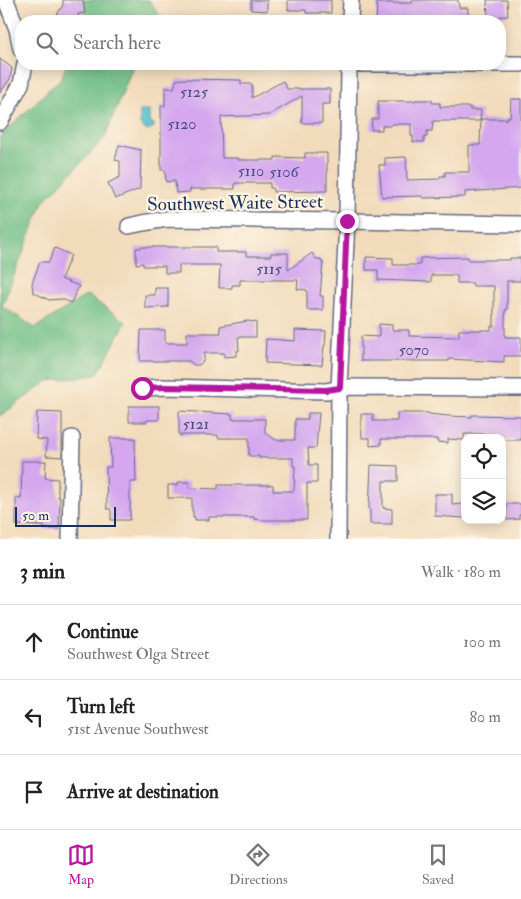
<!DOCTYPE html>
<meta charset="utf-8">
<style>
body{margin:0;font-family:"IM FELL Double Pica",serif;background:#f6f6f6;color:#222}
.controls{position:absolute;right:15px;bottom:15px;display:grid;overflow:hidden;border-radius:10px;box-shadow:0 2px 12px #0003}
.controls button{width:45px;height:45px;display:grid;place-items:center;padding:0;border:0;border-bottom:1px solid #e0e0e0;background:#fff;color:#222;font:25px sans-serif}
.scale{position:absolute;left:15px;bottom:12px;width:101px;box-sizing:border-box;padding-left:5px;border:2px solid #1b2f5e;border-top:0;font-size:14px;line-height:18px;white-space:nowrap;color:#1b2f5e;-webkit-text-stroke:4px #fcf5e5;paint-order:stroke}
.stop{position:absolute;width:15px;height:15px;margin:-11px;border:4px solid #b5179e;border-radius:50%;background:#fff}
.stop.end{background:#b5179e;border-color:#fff;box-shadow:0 1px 5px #0008}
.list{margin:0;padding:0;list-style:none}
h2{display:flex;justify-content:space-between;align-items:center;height:65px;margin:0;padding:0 20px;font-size:21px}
h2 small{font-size:16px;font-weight:400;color:#767676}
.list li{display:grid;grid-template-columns:32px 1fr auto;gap:15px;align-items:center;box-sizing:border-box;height:75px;padding:0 20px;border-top:1px solid #e0e0e0}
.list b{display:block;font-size:19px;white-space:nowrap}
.list p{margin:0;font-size:16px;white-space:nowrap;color:#767676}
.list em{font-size:16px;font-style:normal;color:#767676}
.icon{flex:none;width:28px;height:28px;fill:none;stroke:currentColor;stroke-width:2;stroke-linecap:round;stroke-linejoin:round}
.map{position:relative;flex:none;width:521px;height:539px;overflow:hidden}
.search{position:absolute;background:#fff;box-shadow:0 2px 12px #0003;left:15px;right:15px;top:15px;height:55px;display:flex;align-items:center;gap:12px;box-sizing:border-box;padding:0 18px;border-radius:20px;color:#767676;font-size:19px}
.sheet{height:290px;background:#fff}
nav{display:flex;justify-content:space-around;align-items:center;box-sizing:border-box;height:70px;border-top:1px solid #e0e0e0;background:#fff;font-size:14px;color:#767676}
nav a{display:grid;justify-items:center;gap:2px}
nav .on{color:#b5179e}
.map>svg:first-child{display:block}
</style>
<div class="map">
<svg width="521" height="539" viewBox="0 0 521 539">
<rect width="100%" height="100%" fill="#fcf5e5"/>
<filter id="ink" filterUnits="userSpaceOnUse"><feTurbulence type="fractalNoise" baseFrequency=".02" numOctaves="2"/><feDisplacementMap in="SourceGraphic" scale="10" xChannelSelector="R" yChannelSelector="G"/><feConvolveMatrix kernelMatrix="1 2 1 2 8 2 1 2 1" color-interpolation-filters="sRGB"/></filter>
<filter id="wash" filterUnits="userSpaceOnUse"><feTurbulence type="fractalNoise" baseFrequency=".0096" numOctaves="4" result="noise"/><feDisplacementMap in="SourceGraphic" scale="20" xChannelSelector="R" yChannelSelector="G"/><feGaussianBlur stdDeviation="1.12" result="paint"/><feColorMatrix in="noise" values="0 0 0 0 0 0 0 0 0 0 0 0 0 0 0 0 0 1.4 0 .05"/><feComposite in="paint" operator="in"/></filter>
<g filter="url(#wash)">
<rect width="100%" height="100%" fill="#f2dbbb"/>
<g fill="#72bf88" stroke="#467773">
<path d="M71,0h78l10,15 -4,6h-80z"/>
<path d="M67,64h67l-30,75 -61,63 -41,104 33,22 52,-33 39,27 -29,53 -49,6 -48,35v-279l61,-59z"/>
</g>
<path fill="#52bfca" stroke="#367794" d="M140,111h10v11l4,2v3l-7,4 -7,-6z"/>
<g id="blocks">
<g fill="#d4a7ef">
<path d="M63,0h20l2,13 -7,1v7h-25l10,-16z"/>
<path d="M251,0h16v11l-16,-1z"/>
<path d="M288,0h43v13h-25v-3h-18z"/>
<path d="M412,0h46l1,8h9v13h-92l1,-18h35z"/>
<path d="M487,0h20l1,16 -20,1z"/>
<path d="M0,59l12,9 -2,11 -10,14z"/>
<path d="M185,79l56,1v4h11v14l31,-17 4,8h43v15h-8v19h-20v-27l-33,19 -48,2 1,41h16v2h37v-3l30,1v-5h22v38l-54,1v-4h-3v-5h-35v6h-45v3l-14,1 -1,-12 -9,1 -1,-12h-4v-64h4v-18h9l2,-8z"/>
<path d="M511,99h10v89l-56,4v5l-42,1v-2l-41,1 -3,-32h6v-7l21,-1 1,23 33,-1v-3h5v-4h24v-27h11l1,-26h26v-2h3z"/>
<path d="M415,100h17v3h8v4h30v3h11l-1,11h-47l-1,10h-5v6h-3v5h-11v-6h-2v-12h-20v2h-9v4h-11l1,-11h6v-18h37z"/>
<path d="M119,145l22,5 -1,39 -25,10 -7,-16 12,-6v-16l-5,-1z"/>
<path d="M141,247h75v5h30v4h25v-3h17v17l24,-17 4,6h5v3h2l-3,34h3v14h-16v-20l-10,-1 1,-9h-58v5h-8v3h-13l1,-23h-41v8h-14v-7h-22v-3l-7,1v-16h5z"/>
<path d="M55,248l16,7 -10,24 18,7 -8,17 -9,-4 -13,1 -16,-8 -1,-9 8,-21h9z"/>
<path d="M366,257l27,1v7h27v-7l48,-1v3h42v-2h11v23h-14v29h-2v27h16v19h-17v6l-55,-3v2h-88v-25l18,1v-13l13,1v5h17v6l50,1v-7h32v-4h3v-40h-21v-3h-16v-8h-26v7l-53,-2v-10h-12z"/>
<path d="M155,288h13v19l-23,1v-13h10z"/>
<path d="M247,321l9,1v15h-18l1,14h-3v5l-12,1v-4h-20v7l-5,5h-5l-5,-4h-49l1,-31h24v13h22v-10h34l-1,-7z"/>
<path d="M295,330l31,1 -1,15h-1l-2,19 -57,-2 1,-24 29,2z"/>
<path d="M129,406h30v14h-12v2h-18z"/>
<path d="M179,411l53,3v5h33v14l11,7h19v-21h13v-6h11l-3,35h-8l1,17h8v18h-10v37h-46l-7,-1v-2h-45v3h-14v-3h-2v-6h-1v-13h-24v-13h10v-3h11v6l29,1v-4h55v6h21l1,-25h-2v-8h-34v-2h-10v-18h-31v-3h-39z"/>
<path d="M37,412l25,1v44l-16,-1 1,-16 -11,-1z"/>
<path d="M397,413h32v1l19,2 24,1v-2l49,1v24h-19v-2h-9v-4h-29v6l-16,-1v4l-11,-1v-3h-56v6l-11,1v-8h-8l-1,-24h12v7h24z"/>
<path d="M110,438h25l1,44h-6v38h-19v-9l-1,-2h-3l-1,-42h5z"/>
<path d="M22,461h24l-1,17 13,1v18l2,1 -1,31h-15v-3l-28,-1v-27l5,1z"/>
<path d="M371,465l27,1v15h-15v27l9,1v15h-22v-15h-1z"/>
<path d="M435,494h17v11l11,-1 1,14 -29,-2z"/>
<path d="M506,504h15v11h-2v4l-12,1z"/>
</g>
</g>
</g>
<g filter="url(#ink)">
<use href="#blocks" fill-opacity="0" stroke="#666b7f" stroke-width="1"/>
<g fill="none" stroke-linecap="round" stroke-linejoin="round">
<g stroke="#666b7f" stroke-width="18">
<g id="street">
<path d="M6,0l11,29 4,20"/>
<path d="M350,21l1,-21"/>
<path d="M347,64h174"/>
<path d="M0,122l21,-38 4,-20"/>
<path d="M129,226l14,-3 24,-4 180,2 174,3"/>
<path d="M142,388l22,-1 162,4 24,-4 171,1"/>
<path d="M70,539l2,-101"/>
<path d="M338,539l1,-151 8,-167 2,-157"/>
</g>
</g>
<use href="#street" stroke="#fff" stroke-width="15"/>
</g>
</g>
<g fill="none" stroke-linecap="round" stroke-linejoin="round" filter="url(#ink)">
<path stroke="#b5179e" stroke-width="6" d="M142,388l22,-1 162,3 14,-2 7,-167"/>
</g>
<g text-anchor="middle" stroke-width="5" stroke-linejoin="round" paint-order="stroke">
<g font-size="16" fill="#494d82">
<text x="194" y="97">5125</text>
<text x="182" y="129">5120</text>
<text x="251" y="176">5110</text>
<text x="284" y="177">5106</text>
<text x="269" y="274">5115</text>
<text x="414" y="355">5070</text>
<text x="196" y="429">5121</text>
</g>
<g font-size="19" fill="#1b2f5e" stroke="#fcf5e5">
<text transform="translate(235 202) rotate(-1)" y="7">Southwest Waite Street</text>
</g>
</g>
</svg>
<div class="controls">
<button><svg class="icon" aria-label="locate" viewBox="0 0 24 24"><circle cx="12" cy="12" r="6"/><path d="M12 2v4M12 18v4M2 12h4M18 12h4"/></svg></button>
<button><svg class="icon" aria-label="layers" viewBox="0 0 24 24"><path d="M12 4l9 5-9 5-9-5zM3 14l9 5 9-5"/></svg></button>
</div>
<div class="scale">50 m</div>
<div class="stop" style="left:142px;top:388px"></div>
<div class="stop end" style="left:347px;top:221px"></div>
<div class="search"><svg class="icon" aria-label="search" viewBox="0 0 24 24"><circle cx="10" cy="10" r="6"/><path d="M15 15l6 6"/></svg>Search here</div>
</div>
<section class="sheet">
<h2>3 min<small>Walk · 180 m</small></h2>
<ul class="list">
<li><svg class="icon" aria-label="ahead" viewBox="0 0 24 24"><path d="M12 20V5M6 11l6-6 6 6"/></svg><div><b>Continue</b><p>Southwest Olga Street</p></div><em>100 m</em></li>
<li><svg class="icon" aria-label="left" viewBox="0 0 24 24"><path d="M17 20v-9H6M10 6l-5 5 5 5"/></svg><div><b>Turn left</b><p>51st Avenue Southwest</p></div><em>80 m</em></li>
<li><svg class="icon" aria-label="arrive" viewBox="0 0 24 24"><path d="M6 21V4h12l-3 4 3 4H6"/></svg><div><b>Arrive at destination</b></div></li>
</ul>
</section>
<nav>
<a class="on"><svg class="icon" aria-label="map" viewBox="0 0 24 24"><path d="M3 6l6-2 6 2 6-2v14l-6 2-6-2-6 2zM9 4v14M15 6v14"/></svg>Map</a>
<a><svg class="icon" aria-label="directions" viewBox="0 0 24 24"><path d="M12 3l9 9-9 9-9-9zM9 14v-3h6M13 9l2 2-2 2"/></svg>Directions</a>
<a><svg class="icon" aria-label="saved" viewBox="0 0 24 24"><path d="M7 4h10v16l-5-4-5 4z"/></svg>Saved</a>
</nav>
